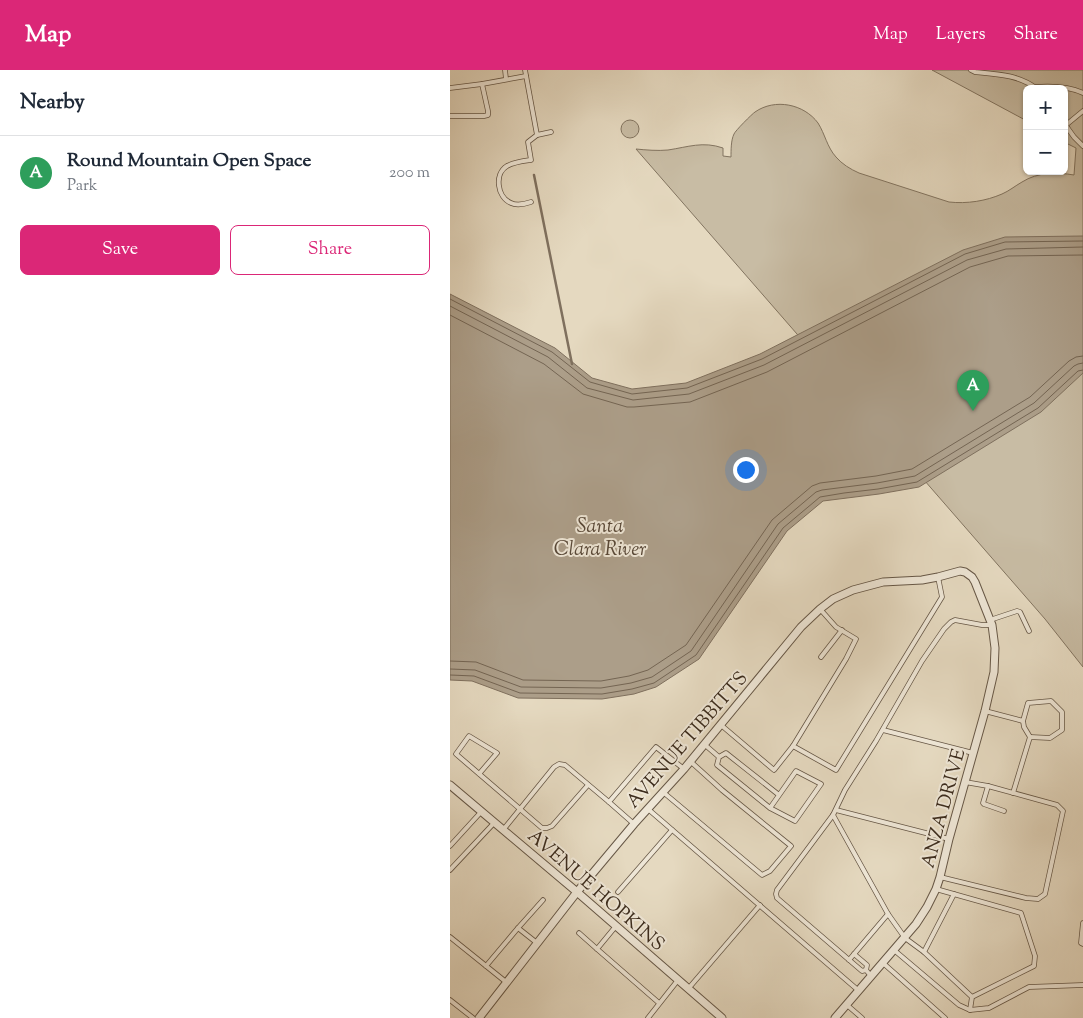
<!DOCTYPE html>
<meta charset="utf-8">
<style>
body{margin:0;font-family:"Sorts Mill Goudy",serif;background:#f6f6f7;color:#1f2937}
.controls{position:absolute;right:15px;top:15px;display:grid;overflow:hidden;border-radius:8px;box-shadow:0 1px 4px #0004}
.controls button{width:45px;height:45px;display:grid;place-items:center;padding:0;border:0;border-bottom:1px solid #e0e1e3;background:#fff;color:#1f2937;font:25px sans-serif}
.you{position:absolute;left:295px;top:399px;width:18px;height:18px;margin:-12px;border:4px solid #fff;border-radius:50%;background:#1a73e8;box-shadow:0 0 0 8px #1a73e833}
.badge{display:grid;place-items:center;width:32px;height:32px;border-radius:50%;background:#db2777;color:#fff;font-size:16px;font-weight:700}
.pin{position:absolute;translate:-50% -41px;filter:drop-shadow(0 1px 2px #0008)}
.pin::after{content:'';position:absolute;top:26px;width:18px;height:15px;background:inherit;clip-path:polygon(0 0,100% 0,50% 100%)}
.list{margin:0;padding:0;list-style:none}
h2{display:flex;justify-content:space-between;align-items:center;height:65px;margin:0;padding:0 20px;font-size:21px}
h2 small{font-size:16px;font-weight:400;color:#747a83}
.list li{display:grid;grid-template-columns:32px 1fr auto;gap:15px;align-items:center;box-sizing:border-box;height:75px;padding:0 20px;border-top:1px solid #e0e1e3}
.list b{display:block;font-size:19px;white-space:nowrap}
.list p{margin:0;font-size:16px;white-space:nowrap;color:#747a83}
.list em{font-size:16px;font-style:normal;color:#747a83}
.actions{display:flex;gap:10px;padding:15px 20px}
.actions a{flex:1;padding:11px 0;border:1px solid #db2777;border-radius:8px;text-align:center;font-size:18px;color:#db2777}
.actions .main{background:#db2777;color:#fff}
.map{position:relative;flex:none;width:633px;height:948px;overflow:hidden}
header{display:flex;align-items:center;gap:30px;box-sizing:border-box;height:70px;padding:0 25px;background:#db2777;color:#fff}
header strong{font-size:24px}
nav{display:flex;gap:28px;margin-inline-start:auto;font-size:18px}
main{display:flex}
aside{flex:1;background:#fff}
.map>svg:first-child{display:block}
</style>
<header>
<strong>Map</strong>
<nav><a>Map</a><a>Layers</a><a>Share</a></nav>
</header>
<main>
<aside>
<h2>Nearby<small></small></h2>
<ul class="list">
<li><span class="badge" style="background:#2e9e5b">A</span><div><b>Round Mountain Open Space</b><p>Park</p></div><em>200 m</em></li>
</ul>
<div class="actions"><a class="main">Save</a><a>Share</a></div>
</aside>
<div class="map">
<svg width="633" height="948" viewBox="0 0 633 948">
<rect width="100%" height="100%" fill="#e5d9c0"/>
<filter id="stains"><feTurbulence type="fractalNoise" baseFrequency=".004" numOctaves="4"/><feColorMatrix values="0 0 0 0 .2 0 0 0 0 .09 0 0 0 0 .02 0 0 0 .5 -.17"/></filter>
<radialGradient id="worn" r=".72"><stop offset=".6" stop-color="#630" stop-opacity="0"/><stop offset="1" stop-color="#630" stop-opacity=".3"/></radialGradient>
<g fill="#c8bca4" stroke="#827460">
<path d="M482,0h151v597l-38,-48 -409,-470c10,1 22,2 32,1 20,-3 35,-9 55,-2v8l8,1c0,-7 0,-17 3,-23 1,-3 18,-20 21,-22 20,-14 49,-8 63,11 7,11 9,24 18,34 6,7 14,12 23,16l90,29c18,2 37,-1 53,-8 7,-3 13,-8 20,-12 16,-10 34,-10 52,-7l2,-27 -12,-6v-53h-37v32z"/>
<circle cx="180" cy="59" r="9"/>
</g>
<path fill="#ac9e89" stroke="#7f705e" d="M633,166v137l-42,39 -122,75 -40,7 -56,7 -36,30 -88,128 -43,28 -22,7 -32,5 -84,-1 -46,-17 -22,-1v-386l105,54 37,30 40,11 54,-6 74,-29 203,-104 42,-13z"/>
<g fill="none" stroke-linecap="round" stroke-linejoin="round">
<g stroke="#746553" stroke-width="1">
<path d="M0,229l102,53 38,30 42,12 55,-6 75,-29 203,-105 40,-12 78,-1"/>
<path d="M0,236l98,51 39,31 46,12 56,-6 75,-29 203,-105 39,-11 77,-2"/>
<path d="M0,245l94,49 39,30 44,13h7l56,-5 77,-30 203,-105 38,-11 75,-1"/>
<path d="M0,591l26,1 47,18 78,1 28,-5 19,-6 38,-25 86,-125 40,-34 8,-3 56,-7 36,-7 118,-72 39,-36 7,-4 7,-1"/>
<path d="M0,599l25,1 46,17 80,1 30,-5 21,-6 39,-26 87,-127 38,-32 6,-2 55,-7 38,-7 119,-73 40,-37 4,-2 5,-1"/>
<path d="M0,605l24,1 46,17 82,1 30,-5 22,-6 42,-28 87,-127 37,-31 24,-4 34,-4 39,-7 121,-74 40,-37 5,-1"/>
</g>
<path stroke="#7f705e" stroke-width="2.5" d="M84,105l38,189"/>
<g stroke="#665746" stroke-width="5.5">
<g id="lane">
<path d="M55,0l1,9"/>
<path d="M75,0l12,65 14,-3"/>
<path d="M521,0l4,2c22,2 45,3 62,17"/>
<path d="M586,17c14,-1 34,0 47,6"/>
<path d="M0,18l32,-4 44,-8"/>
<path d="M0,46h34l4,-1v-4l-6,-27"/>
<path d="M614,53l10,14 9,9"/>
<path d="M616,55l17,-14"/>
<path d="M81,132c-6,2 -14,4 -20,1 -14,-6 -17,-29 -4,-37 7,-4 17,-5 24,-6l-3,-18 9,-7"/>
<path d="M370,539l16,18 20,12 -10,20 -53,87 43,24 106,-173 -4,-20"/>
<path d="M540,550l27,-9 3,1 9,19"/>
<path d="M371,587l21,-27"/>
<path d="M535,641l38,10 5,-18 23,-2 11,11v18l-12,8 -20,-1 -17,56"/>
<path d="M573,651l1,6 6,10"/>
<path d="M271,655l53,45 19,-24"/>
<path d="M433,660l90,23"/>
<path d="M254,674l15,13"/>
<path d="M29,704l18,-21 -28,-17 -13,18 86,74h5l5,-2 36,-41"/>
<path d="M538,716l-5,17 1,1 20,7"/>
<path d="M213,722l99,83 8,-4 21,-25 -69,-56 -32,-29"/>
<path d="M320,738l26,-37 25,13 -26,37 -25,-13 -53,-43 2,-8 7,-4 53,42"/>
<path d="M198,739l211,182"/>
<path d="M386,740l113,29"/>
<path d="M383,745l55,99"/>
<path d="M184,754l-25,-22 47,-55 28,22"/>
<path d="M53,760l51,-63 5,-3 6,1 44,37"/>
<path d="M0,776l31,-34"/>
<path d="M0,800l44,-47"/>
<path d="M490,807l86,21 12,1 7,-5 18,-83 -6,-6 -69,-19 -23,-4"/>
<path d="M486,819l85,24 14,43 -1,10 -62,31 -2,13"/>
<path d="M168,822l54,-62"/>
<path d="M633,853l-2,20 2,1"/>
<path d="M166,856l-19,23 62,54"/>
<path d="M129,863l18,16"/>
<path d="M0,867l56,45"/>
<path d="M87,873l-19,-15 25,-28"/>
<path d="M444,880l65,55 11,5 19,-2 40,-21 54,-2"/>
<path d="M474,882l30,-58"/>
<path d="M404,884l13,11 -1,5 5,6"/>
<path d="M399,890l39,-46 17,24 19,14 48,45"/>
<path d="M433,893l62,55"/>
<path d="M36,896l32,-38"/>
<path d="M416,900l-4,1 -85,-73 -1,-4 1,-4 56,-75 12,-25 31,-49 46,-80 22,-32 7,-7 4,-2 27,5h10"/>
<path d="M238,919l72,-84"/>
<path d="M0,930l23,18"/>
<path d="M397,935l15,13"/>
<path d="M198,948l30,-38"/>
</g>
</g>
<g stroke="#665746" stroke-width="9">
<g id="street">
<path d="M0,715l127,107 145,126"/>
<path d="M29,948l98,-126 57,-68 50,-55 117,-142 19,-18 13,-10 20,-9 30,-8 39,-2 16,-3 22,-6 5,1 7,5 3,5 17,43 3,23 -1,24 -9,39 -36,128 -9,38 -4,12 -9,18 -11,17 -81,94"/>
</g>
</g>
<use href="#lane" stroke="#eee6d6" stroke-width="4"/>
<use href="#street" stroke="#eee6d6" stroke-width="7"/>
</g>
<g text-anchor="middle" stroke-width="4" stroke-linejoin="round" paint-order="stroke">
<g font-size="19" fill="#3c2c1d" stroke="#eee6d6">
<text transform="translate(236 669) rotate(-49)" y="7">AVENUE TIBBITTS</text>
<text transform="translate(492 738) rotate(-75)" y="7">ANZA DRIVE</text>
<text transform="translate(147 819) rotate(41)" y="7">AVENUE HOPKINS</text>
</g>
<g font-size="20" font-style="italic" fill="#584838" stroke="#eee6d6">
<text x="150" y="462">Santa<tspan x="150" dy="23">Clara River</tspan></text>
</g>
</g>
<rect width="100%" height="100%" filter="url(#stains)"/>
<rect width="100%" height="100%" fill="url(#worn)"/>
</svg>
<div class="controls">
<button>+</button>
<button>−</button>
</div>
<div class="you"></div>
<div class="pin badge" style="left:523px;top:341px;background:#2e9e5b">A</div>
</div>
</main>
